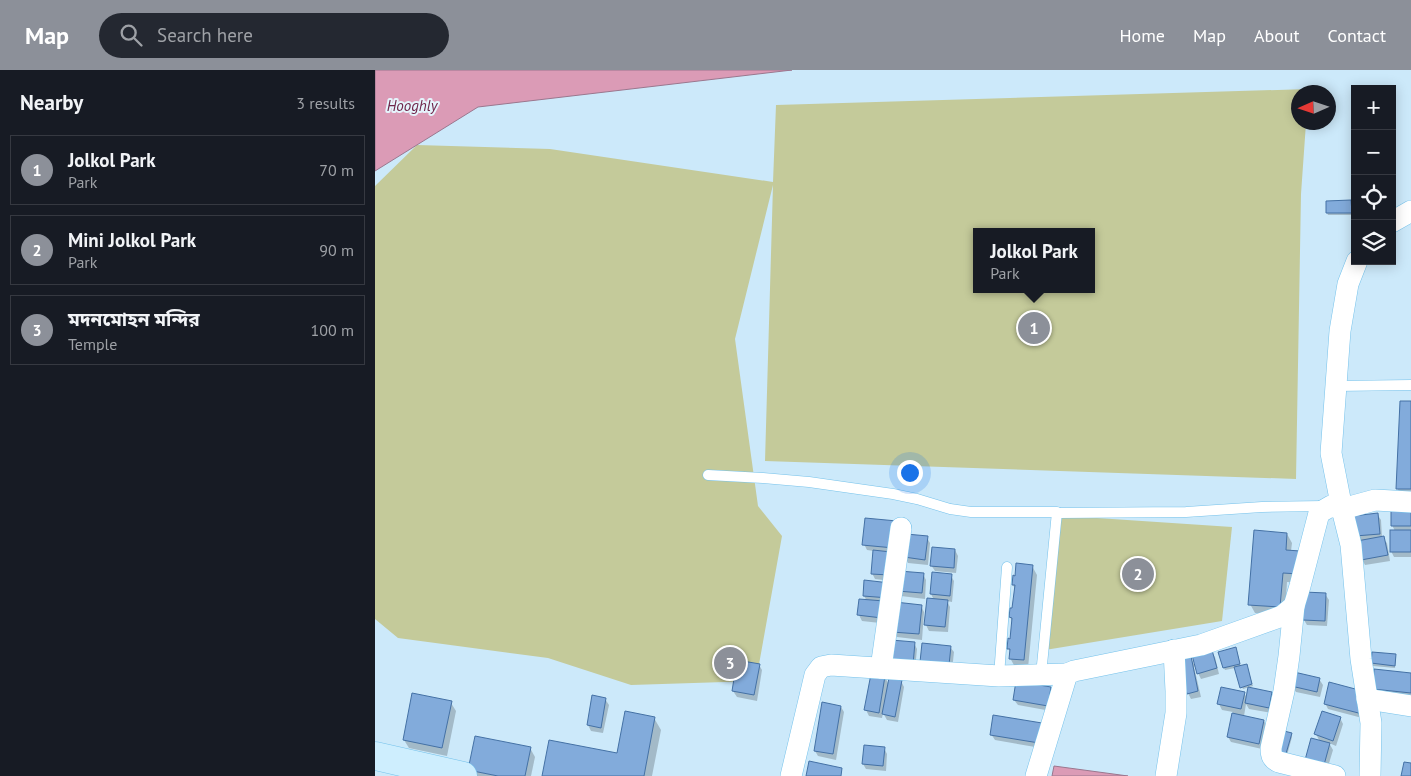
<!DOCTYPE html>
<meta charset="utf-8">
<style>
body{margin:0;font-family:"PT Sans","Noto Sans Bengali",sans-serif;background:#242831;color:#f1f3f6}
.controls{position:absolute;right:15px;top:15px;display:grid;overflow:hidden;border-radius:0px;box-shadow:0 2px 12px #0003}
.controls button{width:45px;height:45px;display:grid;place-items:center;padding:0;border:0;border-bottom:1px solid #363941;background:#171b24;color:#f1f3f6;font:25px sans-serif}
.compass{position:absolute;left:916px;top:15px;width:45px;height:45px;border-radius:50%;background:#171b24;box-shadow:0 2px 12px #0003;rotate:267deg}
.you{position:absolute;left:534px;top:402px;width:18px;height:18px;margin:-12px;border:4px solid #fff;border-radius:50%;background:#1a73e8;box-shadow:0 0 0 8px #1a73e833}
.badge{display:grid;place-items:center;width:32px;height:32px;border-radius:50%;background:#8c9099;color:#fff;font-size:16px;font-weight:700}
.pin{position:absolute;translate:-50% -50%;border:2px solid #fff;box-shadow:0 1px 5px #0006}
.popup{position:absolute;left:598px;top:158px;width:122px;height:65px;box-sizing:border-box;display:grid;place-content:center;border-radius:0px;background:#171b24;filter:drop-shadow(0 1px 4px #0005);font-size:16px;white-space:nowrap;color:#9ea1a6}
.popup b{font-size:19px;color:#f1f3f6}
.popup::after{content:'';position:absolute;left:50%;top:100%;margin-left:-10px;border:10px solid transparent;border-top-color:#171b24}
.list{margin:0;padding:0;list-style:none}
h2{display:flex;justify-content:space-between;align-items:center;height:65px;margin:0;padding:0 20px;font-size:21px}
h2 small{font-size:16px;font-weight:400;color:#9ea1a6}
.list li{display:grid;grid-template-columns:32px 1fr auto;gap:15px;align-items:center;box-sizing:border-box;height:70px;margin:0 10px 10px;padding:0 10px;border:1px solid #363941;border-radius:0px}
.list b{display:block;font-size:19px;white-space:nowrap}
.list p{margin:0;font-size:16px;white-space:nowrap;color:#9ea1a6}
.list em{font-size:16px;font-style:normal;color:#9ea1a6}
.icon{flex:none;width:28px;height:28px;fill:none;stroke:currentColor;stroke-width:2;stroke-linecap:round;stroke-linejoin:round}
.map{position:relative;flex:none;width:1036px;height:706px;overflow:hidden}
header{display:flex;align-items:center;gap:30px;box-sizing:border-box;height:70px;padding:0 25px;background:#8c9099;color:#fff}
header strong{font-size:24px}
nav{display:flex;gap:28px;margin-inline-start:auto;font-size:18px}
.search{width:350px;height:45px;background:#242831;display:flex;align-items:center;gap:12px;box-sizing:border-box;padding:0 18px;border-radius:28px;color:#9ea1a6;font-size:19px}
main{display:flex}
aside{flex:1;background:#171b24}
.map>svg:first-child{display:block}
</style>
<header>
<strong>Map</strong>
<div class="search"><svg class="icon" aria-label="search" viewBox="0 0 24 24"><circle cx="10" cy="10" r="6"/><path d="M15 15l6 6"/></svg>Search here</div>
<nav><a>Home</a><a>Map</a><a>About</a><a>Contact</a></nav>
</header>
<main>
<aside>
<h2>Nearby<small>3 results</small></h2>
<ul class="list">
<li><span class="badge">1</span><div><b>Jolkol Park</b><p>Park</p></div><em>70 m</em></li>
<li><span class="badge">2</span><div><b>Mini Jolkol Park</b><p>Park</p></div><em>90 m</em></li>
<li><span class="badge">3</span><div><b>মদনমোহন মন্দির</b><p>Temple</p></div><em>100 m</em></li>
</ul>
</aside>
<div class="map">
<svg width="1036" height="706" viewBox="0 0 1036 706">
<rect width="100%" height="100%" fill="#cce9fa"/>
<g fill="#c4ca9a" fill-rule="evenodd">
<path d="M933,19v3h-9v30l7,1 -5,71 -5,285 -531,-18 8,-276 -38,154 23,167 24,30 -26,145 -125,4 -83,-27 -150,-20 -23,-19v-433l42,-41 133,4 223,33 3,-77zM602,162h114v57h-114z"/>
<path d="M677,445l180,12 -10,94 -177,29z"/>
</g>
<g fill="#db9bb6" stroke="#9a778e">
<path d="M0,0h417l-314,37 -103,64z"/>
<path d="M679,696l74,10h-76z"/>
</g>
<g fill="#0003">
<path d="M1017,97h2l1,3 1,13h-4z"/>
<path d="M1017,119l2,3 1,23h-3z"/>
<path d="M975,132l2,2v11h-24l-1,-2z"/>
<path d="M1036,333v95l-9,-1 -5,-9z"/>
<path d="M1036,441v46h-17l-3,-6 4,-20 -3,-6z"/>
<path d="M1002,444l4,6 1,18 5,5 3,18 -25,4 -3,-6 -5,-23z"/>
<path d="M521,453l-5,58 -16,-2 -3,-6 2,-22 -7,-1 -3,-6z"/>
<path d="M912,464l5,9 -1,8 12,32 -16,-1 -2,33 -30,-2 -5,-9z"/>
<path d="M552,468l3,5 -2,22 -20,-2 -3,-6z"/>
<path d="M580,480l3,6 -2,17 -21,-2 -4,-6z"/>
<path d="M657,496l5,9 -9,93 -13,-1 -5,-9 1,-5 -3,-5 3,-8 1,-19 -2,-4 4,-8 1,-20 -2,-4 3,-8z"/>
<path d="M548,504l3,6 -1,19 -24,-3 -3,-5z"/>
<path d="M576,506l3,5 -2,21 -5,-1 3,6 -2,25 -19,-1 -3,-6 8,-25 -3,-6z"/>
<path d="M514,514l-9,39 -18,-2 -3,-6 1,-15 7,1 -3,-5z"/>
<path d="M950,524l4,6 -2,26 -20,-1 -3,-5z"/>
<path d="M546,536l3,6 -2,28 -25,-3 -4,-5z"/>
<path d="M539,573l3,6 -2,21 -22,-2z"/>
<path d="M575,577l4,5 -2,18 -27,-2z"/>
<path d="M862,581l4,16h6l6,19 -10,3 -8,-21 -10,2 -1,-2 -4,-15z"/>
<path d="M836,582l4,5 4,17 -18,5 -3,-6z"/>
<path d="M1020,585l1,3 -1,10 -22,-2 -1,-3z"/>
<path d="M815,587l5,9 -1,1 7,30 -10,2 -3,-6z"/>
<path d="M384,595l3,5 -5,31 -20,-4 -4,-6z"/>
<path d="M1036,604v24l-37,-9z"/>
<path d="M510,607l4,8 12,-4 3,6 -6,35 -11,-2 -4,-7 -1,5 -13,-2 -3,-6z"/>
<path d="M944,609l4,6 -3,12 -24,-5 -4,-6z"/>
<path d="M675,618l4,6 -3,17 -33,-6 -4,-5z"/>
<path d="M869,623l3,5 24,-5 3,6 -2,14 -23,-4 -3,-5 -2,12 20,5 3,5 -5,23 -31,-7 -3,-5 5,-25 -11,-2 -3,-6z"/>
<path d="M230,629l4,6 -6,28 -12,-2 -3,-6z"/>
<path d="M988,632l3,17 -38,-10 -3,-6z"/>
<path d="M76,633l5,8 -9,45 -38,-8 -5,-8z"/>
<path d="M466,637l3,5 -8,48 -18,-4 -3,-5z"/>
<path d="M279,648l7,12 -9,46h-109l75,-22z"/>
<path d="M965,648l3,6 -7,22 -7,-3 4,7 -6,20 -17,-5 10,-23 -4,-8z"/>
<path d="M666,654v24l-46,-8 -4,-6z"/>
<path d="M916,664l1,3 -6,22 -10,-3z"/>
<path d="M155,678l5,9 -4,19h-58l-4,-7z"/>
<path d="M509,678l3,6 -1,17 -20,-2 -3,-5z"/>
</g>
<g fill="#82abdb" stroke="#4471a5">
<path d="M976,130l1,13h-26v-12z"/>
<path d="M1025,331h11v88h-15z"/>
<path d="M1036,439v17h-20v-16z"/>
<path d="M1003,443l2,21 -25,2 -2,-20z"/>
<path d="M490,448l32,3 -3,27 -32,-3z"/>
<path d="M879,460l33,3 -1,17 14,1 -1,23 -16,-1 -3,34 -32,-2z"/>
<rect x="1015" y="460" width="21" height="22"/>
<path d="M531,464l22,2 -3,24 -21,-3z"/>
<path d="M1009,466l4,19 -27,5 -4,-19z"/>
<path d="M557,477l23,2 -1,19 -24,-2z"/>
<path d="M498,480l18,2 -2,23 -18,-1z"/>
<path d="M641,493l17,2 -9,95 -15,-1 1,-10h-3l1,-11 2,1 2,-21 -3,-1 1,-9h2l3,-23h-3l1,-10 2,1z"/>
<path d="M524,501l25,2 -2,20 -25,-2z"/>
<path d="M557,502l20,2 -2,22 -20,-2z"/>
<path d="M489,510l26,3 -1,15 -26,-2z"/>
<path d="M929,522l22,1 -1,28 -22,-1z"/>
<path d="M552,528l21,2 -3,27 -21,-2z"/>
<path d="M484,529l25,2 -2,17 -25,-3z"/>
<path d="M520,532l27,3 -3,29 -27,-2z"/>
<path d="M516,570l24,2 -2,23 -24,-3z"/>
<path d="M547,573l29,3 -2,19 -29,-3z"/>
<path d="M861,577l4,17 -17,4 -5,-16z"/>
<path d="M837,580l5,18 -20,6 -5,-19z"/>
<path d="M997,582l24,2 -1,12 -24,-3z"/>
<path d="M816,586l7,35 -11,3 -8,-36z"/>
<path d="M362,590l23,4 -6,31 -22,-4z"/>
<path d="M872,594l5,20 -12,4 -6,-21z"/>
<path d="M999,599l37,4v20l-38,-4z"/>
<path d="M919,602l26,6 -3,14 -26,-6z"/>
<path d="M496,604l14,2 -6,37 -15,-3z"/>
<path d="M514,608l13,2 -7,37 -13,-3z"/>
<path d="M641,611l35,6 -3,19 -35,-6z"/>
<path d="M954,612l30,8 7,25 -42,-11z"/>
<path d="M846,617l24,5 -4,17 -24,-5z"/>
<path d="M873,617l24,5 -3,16 -24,-5z"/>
<path d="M37,623l40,8 -10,47 -39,-8z"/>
<path d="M217,625l14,3 -5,30 -14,-3z"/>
<path d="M447,632l19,4 -8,48 -19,-3z"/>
<path d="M250,641l30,6 -11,59h-102l7,-36 68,13z"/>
<path d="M947,641l19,6 -8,24 -19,-7z"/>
<path d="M857,643l32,7 -5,24 -32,-7z"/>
<path d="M618,645l49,8 -3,20 -49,-8z"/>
<path d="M905,660l12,3 -7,24 -11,-3z"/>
<path d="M100,666l56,11 -6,29h-27l-30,-6z"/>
<path d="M936,668l19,5 -6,22 -19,-5z"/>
<path d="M489,675l21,2 -2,19 -21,-2z"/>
<path d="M434,691l33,7 -1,8h-35z"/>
<path d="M1029,692l7,1v13h-10z"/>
</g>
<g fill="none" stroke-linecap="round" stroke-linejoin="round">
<g stroke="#75c2eb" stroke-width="11">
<g id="lane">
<path d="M961,316l75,-1"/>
<path d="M333,405l55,3 46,4 84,12 24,5 33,10 21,3h86l-16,163"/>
<path d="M683,443l128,-1 76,-5 62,-1"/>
<path d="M624,606l8,-109"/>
</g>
</g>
<g stroke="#75c2eb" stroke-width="22">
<g id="street">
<path d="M1017,152l19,-11"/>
<path d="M982,191l-9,23 -8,47 -9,122 11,56 33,-9 36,2"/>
<path d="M919,536l-5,50 -5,35 -13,57c0,7 1,11 8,14l56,14"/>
<path d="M506,598l20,-140"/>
<path d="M992,629l44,7"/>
<path d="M416,706l24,-101 6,-8 10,-2 168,11 68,-2"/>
<path d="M661,706l31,-102 7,-3 127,-26 81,-29 12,-10 6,-20 19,-73 12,-7 11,3 9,36 10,114 10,64 -1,53"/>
<path d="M791,706l10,-63v-22l-2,-41"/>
</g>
</g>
<g stroke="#75c2eb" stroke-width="29">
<path id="secondary" d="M0,686l88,20"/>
</g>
<use href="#lane" stroke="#fff" stroke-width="10"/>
<use href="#street" stroke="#fff" stroke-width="21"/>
<use href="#secondary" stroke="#ceeefe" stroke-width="28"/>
</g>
<g text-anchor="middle" stroke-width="4" stroke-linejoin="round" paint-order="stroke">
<g font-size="15" font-style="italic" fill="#70264b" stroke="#e5f4fc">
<text x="37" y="41">Hooghly</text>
</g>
</g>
</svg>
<div class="controls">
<button>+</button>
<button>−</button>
<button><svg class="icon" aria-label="locate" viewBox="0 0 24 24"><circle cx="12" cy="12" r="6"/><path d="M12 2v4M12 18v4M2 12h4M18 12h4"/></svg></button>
<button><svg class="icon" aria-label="layers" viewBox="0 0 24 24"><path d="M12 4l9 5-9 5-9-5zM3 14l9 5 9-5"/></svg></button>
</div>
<svg class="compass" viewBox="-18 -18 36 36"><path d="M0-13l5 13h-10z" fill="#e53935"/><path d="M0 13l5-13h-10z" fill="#9ea1a6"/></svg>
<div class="you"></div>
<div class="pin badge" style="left:659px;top:258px">1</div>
<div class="popup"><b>Jolkol Park</b>Park</div>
<div class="pin badge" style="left:763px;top:504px">2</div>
<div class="pin badge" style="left:355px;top:593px">3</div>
</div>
</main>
